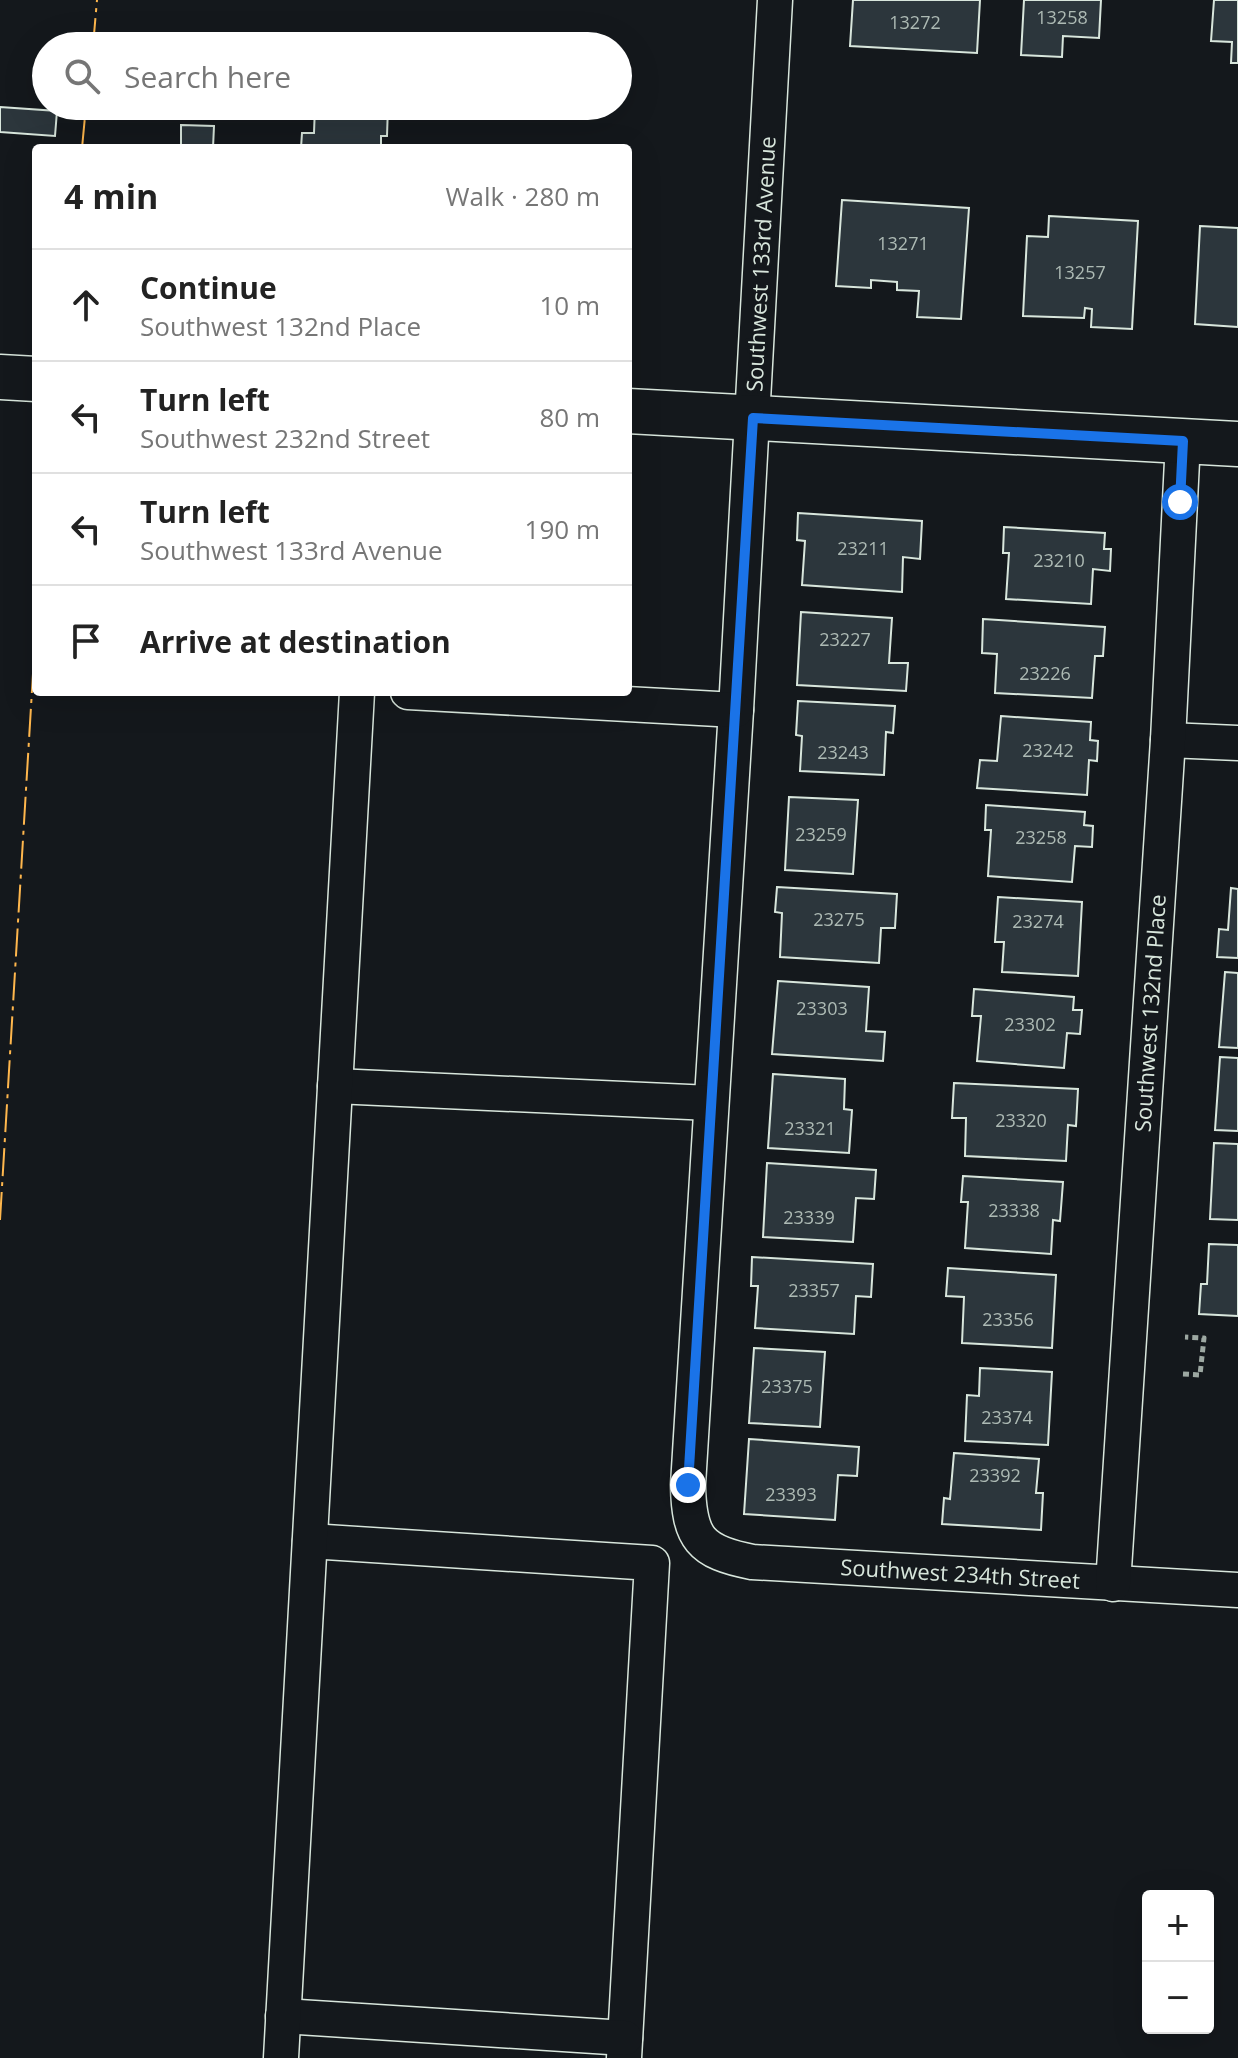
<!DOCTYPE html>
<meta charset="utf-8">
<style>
body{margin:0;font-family:"Open Sans",sans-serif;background:#f2f2f2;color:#222}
.controls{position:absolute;right:24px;bottom:24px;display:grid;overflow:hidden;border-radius:8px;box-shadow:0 8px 32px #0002}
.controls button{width:72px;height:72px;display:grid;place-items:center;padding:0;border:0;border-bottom:2px solid #e0e0e0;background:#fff;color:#222;font:40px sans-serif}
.stop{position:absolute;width:24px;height:24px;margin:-18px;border:6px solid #1a73e8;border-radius:50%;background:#fff}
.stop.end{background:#1a73e8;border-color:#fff;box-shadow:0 2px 8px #0008}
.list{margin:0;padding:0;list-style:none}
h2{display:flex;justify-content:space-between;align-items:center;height:104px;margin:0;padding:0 32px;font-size:34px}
h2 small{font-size:26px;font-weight:400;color:#767676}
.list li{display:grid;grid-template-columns:52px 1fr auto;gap:24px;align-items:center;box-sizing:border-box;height:112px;padding:0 32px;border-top:2px solid #e0e0e0}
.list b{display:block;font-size:30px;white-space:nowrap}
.list p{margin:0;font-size:26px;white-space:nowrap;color:#767676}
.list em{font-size:26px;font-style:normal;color:#767676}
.icon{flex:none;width:44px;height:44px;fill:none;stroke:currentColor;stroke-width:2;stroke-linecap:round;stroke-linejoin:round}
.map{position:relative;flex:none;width:1238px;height:2058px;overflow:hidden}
.search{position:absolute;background:#fff;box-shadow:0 8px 32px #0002;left:32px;top:32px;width:600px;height:88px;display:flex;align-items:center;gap:20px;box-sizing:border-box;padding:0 28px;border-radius:44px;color:#767676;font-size:30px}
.panel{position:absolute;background:#fff;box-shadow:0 8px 32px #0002;left:32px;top:144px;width:600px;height:552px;border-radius:8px}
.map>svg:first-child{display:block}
</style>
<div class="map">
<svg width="1238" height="2058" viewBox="0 0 1238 2058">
<rect width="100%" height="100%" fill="#14181c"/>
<g fill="#2c363c" stroke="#d8e6dc" stroke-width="2">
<path d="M853,0h127l-3,53 -127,-7z"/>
<path d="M1024,0h77l-2,38 -36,-2 -1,21 -41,-2z"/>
<path d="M1214,0h24v63h-7l1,-21 -21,-1z"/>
<path d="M315,106h73l-1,30h-6v12h-80l1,-15h12z"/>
<path d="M0,107l57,4 -2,25 -55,-4z"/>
<path d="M181,125l33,1 -1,22h-32z"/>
<path d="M842,200l127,8 -8,111 -44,-2 2,-26 -22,-1v-8l-26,-2v8l-35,-2z"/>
<path d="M1049,216l89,5 -6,108 -41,-2 1,-18 -7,-1 -1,10 -61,-2 4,-80 21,1z"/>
<path d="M1200,226l38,2v99l-43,-3z"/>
<path d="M798,513l124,8 -2,38 -17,-2 -1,35 -100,-7 3,-44 -8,-1z"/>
<path d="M1004,527l101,6 -1,16h7l-1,22 -17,-2 -2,35 -85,-5 3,-46h-6z"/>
<path d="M801,612l91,6 -3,45h19l-2,28 -109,-6z"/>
<path d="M983,619l122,8 -2,29h-8l-3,42 -97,-5 2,-39 -15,-1z"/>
<path d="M798,701l97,5 -2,27 -7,-1 -2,43 -84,-4 2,-35 -6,-1z"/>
<path d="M1001,716l90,6 -1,18 8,1 -1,20 -8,-1 -2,35 -110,-7 3,-28 17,1z"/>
<path d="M789,797l69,3 -5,74 -68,-4z"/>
<path d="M986,805l99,7 -1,13 9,1 -1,21 -17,-1 -3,36 -84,-6 3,-46h-6z"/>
<path d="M777,887l120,7 -2,34h-14l-2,35 -99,-6 2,-44 -7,-1z"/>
<path d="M1231,888l7,1v69l-21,-1 2,-28 9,1z"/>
<path d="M998,897l84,5 -4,74 -76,-4 2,-30h-9z"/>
<path d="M1225,972l13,1v75l-19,-1z"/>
<path d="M778,981l91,6 -3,44 19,1 -2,29 -111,-7z"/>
<path d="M974,989l100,8 -1,13h9l-2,24 -13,-1 -3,35 -87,-7 4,-45h-9z"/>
<path d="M1220,1057l18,1v73l-23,-1z"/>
<path d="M773,1074l72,5 -1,30 8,1 -3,43 -81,-5z"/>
<path d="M954,1083l124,6 -2,37 -8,-1 -2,36 -101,-5 1,-38h-14z"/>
<path d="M1214,1143l24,1v76l-28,-1z"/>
<path d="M767,1163l109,7 -2,29 -18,-1 -3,44 -90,-5z"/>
<path d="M963,1176l100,6 -3,39 -7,-1 -2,34 -86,-6 3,-46h-7z"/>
<path d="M1209,1244l29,1v71l-39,-2 2,-30h6z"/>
<path d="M752,1257l121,7 -2,33 -15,-1 -2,38 -99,-6 3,-42h-7z"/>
<path d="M948,1268l108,7 -4,73 -90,-5 2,-46 -18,-1z"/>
<path d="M754,1348l71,4 -5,75 -71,-4z"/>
<path d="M980,1368l72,4 -4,73 -83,-4 2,-46 12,1z"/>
<path d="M749,1439l110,8 -2,29 -19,-1 -3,45 -91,-6z"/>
<path d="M954,1453l85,6 -3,34h7l-2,37 -99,-6 2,-26 6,1z"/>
</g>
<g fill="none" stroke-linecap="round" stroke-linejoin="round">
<g stroke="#d8e6dc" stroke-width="37">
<g id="street">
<path id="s1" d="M775,0l-39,710 -48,775c1,53 12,67 64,77l486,28"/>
<path d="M408,692l328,18"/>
<path d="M1168,740l70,3"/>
<path d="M335,1086l376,17"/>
<path d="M310,1541l342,22 -28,495"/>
<path id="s2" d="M1113,1584l55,-844 15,-299"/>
<path d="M283,2016l342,22"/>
<path d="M281,2058l76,-1366"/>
</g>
</g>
<g stroke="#d8e6dc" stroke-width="47">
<g id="secondary">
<path d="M0,377l36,2"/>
<path d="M628,411l610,33"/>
</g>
</g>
<path stroke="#9da8a2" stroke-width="5" stroke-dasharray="6 4" stroke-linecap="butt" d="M1183,1374l17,1 4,-37 -19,-1"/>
<use href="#street" stroke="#14181c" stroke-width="34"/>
<use href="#secondary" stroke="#14181c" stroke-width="44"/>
<g stroke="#ffb74d" stroke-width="2" stroke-dasharray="28 6 4 6" stroke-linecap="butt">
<path d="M93,46l4,-46"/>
<path d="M82,148l4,-42"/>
<path d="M0,1220l36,-596"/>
</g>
</g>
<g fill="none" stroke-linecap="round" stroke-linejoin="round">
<path stroke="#1a73e8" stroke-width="10" d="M688,1485l65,-1067 430,23 -3,61"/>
</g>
<g text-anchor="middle" stroke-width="6" stroke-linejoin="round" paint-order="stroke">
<g font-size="18" fill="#adbab4">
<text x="1062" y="24">13258</text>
<text x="915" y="29">13272</text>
<text x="903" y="250">13271</text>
<text x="1080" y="279">13257</text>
<text x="863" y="555">23211</text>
<text x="1059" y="567">23210</text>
<text x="845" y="646">23227</text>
<text x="1045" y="680">23226</text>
<text x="1048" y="757">23242</text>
<text x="843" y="759">23243</text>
<text x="821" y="841">23259</text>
<text x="1041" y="844">23258</text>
<text x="839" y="926">23275</text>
<text x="1038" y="928">23274</text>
<text x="822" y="1015">23303</text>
<text x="1030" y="1031">23302</text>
<text x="1021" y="1127">23320</text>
<text x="810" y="1135">23321</text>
<text x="1014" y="1217">23338</text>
<text x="809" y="1224">23339</text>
<text x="814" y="1297">23357</text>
<text x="1008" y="1326">23356</text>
<text x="787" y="1393">23375</text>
<text x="1007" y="1424">23374</text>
<text x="995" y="1482">23392</text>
<text x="791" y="1501">23393</text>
</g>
<g font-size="22" fill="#d8e6dc" stroke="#14181c">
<text transform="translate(761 264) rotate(-87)" y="8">Southwest 133rd Avenue</text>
<text dy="8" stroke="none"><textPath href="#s2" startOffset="572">Southwest 132nd Place</textPath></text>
<text dy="8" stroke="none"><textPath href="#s1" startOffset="1810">Southwest 234th Street</textPath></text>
</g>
</g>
</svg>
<div class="controls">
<button>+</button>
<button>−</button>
</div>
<div class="stop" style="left:1180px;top:502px"></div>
<div class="stop end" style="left:688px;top:1485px"></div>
<div class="search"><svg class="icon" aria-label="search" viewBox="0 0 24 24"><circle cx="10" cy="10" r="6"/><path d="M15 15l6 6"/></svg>Search here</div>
<section class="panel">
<h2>4 min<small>Walk · 280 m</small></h2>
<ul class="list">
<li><svg class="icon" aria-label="ahead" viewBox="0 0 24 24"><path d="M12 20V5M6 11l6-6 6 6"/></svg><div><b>Continue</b><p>Southwest 132nd Place</p></div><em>10 m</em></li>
<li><svg class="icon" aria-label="left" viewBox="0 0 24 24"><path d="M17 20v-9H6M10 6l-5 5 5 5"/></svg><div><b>Turn left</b><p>Southwest 232nd Street</p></div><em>80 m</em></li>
<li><svg class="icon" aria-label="left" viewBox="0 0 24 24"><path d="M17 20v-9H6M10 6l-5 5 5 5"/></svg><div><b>Turn left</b><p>Southwest 133rd Avenue</p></div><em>190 m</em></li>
<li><svg class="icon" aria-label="arrive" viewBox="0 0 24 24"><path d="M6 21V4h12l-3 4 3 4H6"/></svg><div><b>Arrive at destination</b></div></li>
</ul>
</section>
</div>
